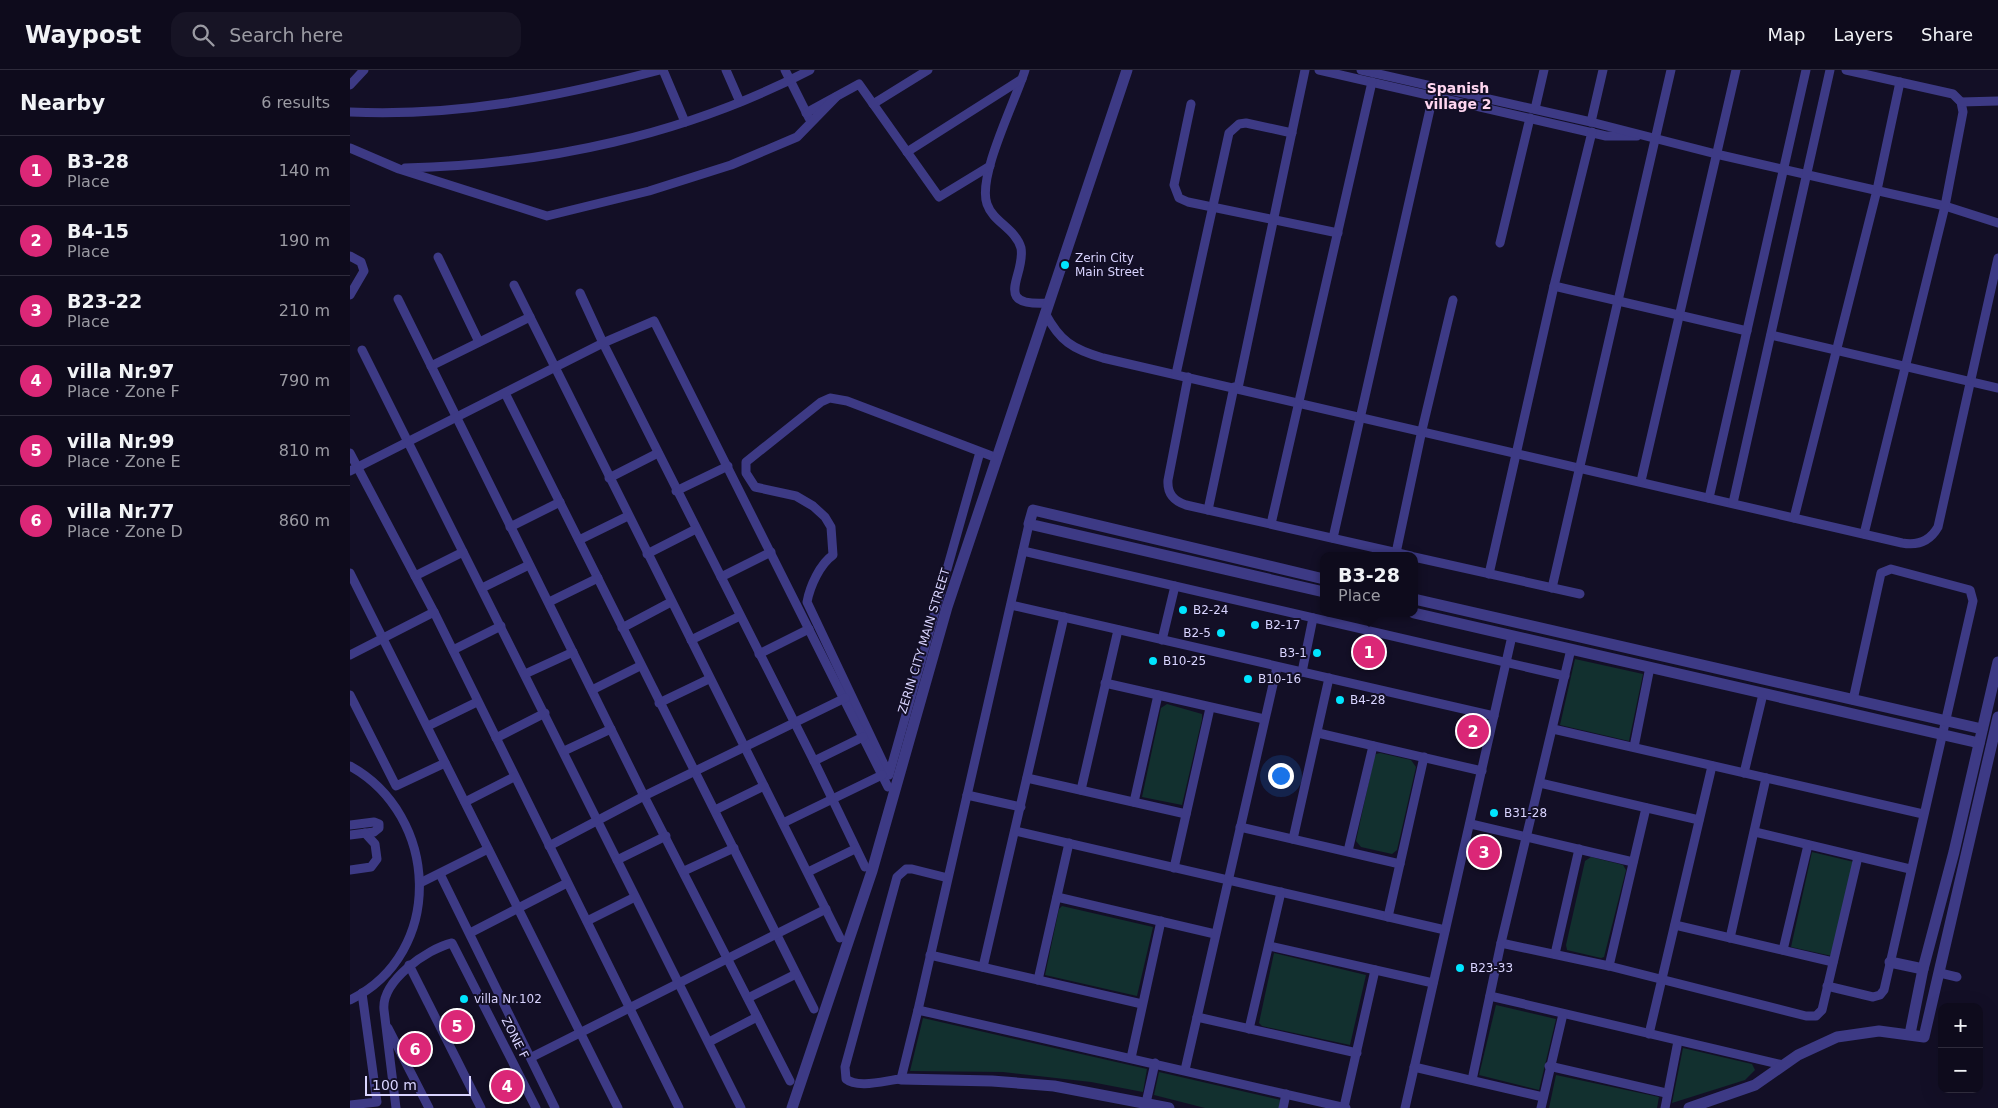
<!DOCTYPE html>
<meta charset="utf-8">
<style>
body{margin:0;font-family:"DejaVu Sans",sans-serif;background:#171425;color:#f1f3f6}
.controls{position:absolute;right:15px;bottom:15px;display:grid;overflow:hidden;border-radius:10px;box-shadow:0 5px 20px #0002}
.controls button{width:45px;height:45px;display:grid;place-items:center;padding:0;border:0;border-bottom:1px solid #2e2b3b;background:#0e0b1c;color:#f1f3f6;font:25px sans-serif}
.scale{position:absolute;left:15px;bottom:12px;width:106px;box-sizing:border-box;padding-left:5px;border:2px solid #d9d4ff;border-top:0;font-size:14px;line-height:18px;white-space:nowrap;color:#d9d4ff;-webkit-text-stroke:4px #130f26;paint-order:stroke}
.you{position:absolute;left:930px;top:705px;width:18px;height:18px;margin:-12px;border:4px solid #fff;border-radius:50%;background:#1a73e8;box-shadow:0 0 0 8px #1a73e833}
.badge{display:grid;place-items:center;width:32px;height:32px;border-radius:50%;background:#db2777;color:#fff;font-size:16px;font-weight:700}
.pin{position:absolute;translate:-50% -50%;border:2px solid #fff;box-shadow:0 1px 5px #0006}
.popup{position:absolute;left:970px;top:482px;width:98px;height:65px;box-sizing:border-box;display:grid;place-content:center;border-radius:10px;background:#0e0b1c;filter:drop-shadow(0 1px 4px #0005);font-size:16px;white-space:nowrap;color:#9b9ba3}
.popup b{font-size:19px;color:#f1f3f6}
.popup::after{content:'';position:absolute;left:50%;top:100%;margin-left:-10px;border:10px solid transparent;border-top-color:#0e0b1c}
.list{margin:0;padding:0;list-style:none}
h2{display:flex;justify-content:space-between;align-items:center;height:65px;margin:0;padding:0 20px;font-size:21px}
h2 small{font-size:16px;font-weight:400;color:#9b9ba3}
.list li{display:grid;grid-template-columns:32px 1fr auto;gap:15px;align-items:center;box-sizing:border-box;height:70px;padding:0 20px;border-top:1px solid #2e2b3b}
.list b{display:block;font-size:19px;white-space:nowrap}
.list p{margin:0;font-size:16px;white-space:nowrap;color:#9b9ba3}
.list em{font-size:16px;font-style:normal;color:#9b9ba3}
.icon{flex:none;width:28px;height:28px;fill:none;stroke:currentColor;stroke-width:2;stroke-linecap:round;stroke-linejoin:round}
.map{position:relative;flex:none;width:1648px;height:1038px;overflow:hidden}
header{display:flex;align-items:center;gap:30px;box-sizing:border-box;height:70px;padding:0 25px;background:#0e0b1c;border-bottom:1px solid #2e2b3b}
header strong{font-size:24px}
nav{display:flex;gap:28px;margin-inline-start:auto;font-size:18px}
.search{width:350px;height:45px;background:#171425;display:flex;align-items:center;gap:12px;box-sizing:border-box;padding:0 18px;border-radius:15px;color:#9b9ba3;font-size:19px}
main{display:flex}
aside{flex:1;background:#0e0b1c}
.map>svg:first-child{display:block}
</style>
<header>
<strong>Waypost</strong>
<div class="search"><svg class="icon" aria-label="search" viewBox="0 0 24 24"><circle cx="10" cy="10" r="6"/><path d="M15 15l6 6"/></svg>Search here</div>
<nav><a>Map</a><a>Layers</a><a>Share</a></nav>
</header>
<main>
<aside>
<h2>Nearby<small>6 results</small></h2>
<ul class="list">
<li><span class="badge">1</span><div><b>B3-28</b><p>Place</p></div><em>140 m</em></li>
<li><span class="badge">2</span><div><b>B4-15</b><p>Place</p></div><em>190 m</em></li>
<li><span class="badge">3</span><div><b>B23-22</b><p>Place</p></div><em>210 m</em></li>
<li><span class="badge">4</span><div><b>villa Nr.97</b><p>Place · Zone F</p></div><em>790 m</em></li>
<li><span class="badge">5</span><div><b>villa Nr.99</b><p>Place · Zone E</p></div><em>810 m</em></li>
<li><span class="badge">6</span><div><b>villa Nr.77</b><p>Place · Zone D</p></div><em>860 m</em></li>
</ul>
</aside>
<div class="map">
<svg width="1648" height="1038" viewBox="0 0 1648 1038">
<rect width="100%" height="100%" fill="#130f26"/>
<g fill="#12302f">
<path d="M1225,589l68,15 -14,67 -69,-16z"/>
<path d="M817,634l35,10v5l-20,86 -40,-8 19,-89z"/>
<path d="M1030,683l31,7 5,7 -19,83 -5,4 -31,-7 -5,-6 18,-83 2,-4z"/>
<path d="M1462,782l42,10 -22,94 -41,-9z"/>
<path d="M1241,787l32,8 3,5 -22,87 -3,1 -30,-7 -4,-1 -1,-5 19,-84z"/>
<path d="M712,836l91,21 -16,69 -92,-21 14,-66z"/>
<path d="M924,883l92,22 -16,70 -88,-19 -3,-3z"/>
<path d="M1146,935l60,14 -17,71 -60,-15z"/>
<path d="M573,948l224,51 -4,23 -52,-10 -88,-10 -93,-1z"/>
<path d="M1333,978l69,16 3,6 -10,10 -73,23z"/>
<path d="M809,1002l122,28 -2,8h-74l-51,-13z"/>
<path d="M1206,1005l103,22 -2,11h-108z"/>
</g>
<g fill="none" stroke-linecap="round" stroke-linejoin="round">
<g stroke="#3d3a85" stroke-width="9">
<path d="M313,0l22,52"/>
<path d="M376,0l14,32"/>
<path d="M435,0l24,48"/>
<path d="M675,0c-9,30 -48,106 -38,134 6,18 29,25 34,44 5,28 -31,59 28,55"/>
<path d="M969,0l287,66h31"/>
<path d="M1011,0l230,52 125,32 229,52 53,17"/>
<path d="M1496,0l107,24 8,8 2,10 -18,94 -81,328"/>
<path d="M0,15l14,-15"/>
<path d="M1611,32l37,-1"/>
<path d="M523,34l55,-34"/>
<path d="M841,34l-17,81 5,13 9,4 150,31"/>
<path d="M1185,39l9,-39"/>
<path d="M0,42c107,5 207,-15 310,-42"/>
<path d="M456,43l53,-29 80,113 51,-31"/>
<path d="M1241,52l12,-52"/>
<path d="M0,78l49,21 148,47 102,-25 82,-26 66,-28 39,-40"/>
<path d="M557,82l115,-73"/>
<path d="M55,98c140,-3 280,-33 405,-98"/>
<path d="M1150,173l30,-125"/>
<path d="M0,186l11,6 3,9 -14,24"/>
<path d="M88,187l41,85"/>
<path d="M164,215l326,653"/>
<path d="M1204,216l193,45"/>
<path d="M230,223l23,50 211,418 51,106"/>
<path d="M48,229l246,497 146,285"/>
<path d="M695,243c15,28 27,36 58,45l799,185c16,3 28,-2 36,-16l60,-269"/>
<path d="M1421,265l227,53"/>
<path d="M12,280l379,758"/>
<path d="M81,296l99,-49"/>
<path d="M826,304l53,-241 10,-9 7,-1 46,10"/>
<path d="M838,307l-20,103c-1,14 6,21 18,25l225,51"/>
<path d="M888,318l67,-318"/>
<path d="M155,323l309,616"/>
<path d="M630,382l-91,323 -82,-173c3,-16 13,-38 26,-47l-2,-28 -6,-10 -12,-11 -17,-10 -41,-9 -9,-14v-11l75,-60 9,-4 17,3 150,57"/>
<path d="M0,383l84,159 245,496"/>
<path d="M0,401l253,-128 51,-22 234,466"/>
<path d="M259,408l49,-25"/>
<path d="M1291,411l95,-411"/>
<path d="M326,421l52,-25"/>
<path d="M1359,428l97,-428"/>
<path d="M1383,433l97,-433"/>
<path d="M858,440l26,-123"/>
<path d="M1444,448l83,-328 23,-108"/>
<path d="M921,454l101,-442"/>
<path d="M160,457l50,-25"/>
<path d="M983,468l100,-442"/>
<path d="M229,470l49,-24"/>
<path d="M673,481l542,125"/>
<path d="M1046,483l26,-123 31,-130"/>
<path d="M297,484l49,-25"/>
<path d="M1064,487l166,37"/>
<path d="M0,503l268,535"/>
<path d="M1139,504l65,-288 38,-154"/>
<path d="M65,506l48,-24"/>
<path d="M371,507l50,-25"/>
<path d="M132,518l47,-23"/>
<path d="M1202,518l119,-518"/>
<path d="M199,532l49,-24"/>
<path d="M661,535l483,111"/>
<path d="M272,558l49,-26"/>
<path d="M341,570l49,-24"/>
<path d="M812,570l13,-54"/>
<path d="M103,580l48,-24"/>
<path d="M409,584l50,-25"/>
<path d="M0,585l84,-43"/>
<path d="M952,602l11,-54"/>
<path d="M175,604l48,-22"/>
<path d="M755,613l159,36"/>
<path d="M242,620l48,-24"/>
<path d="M0,625l46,91 49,-23"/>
<path d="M309,633l50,-24"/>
<path d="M78,656l49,-24"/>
<path d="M1203,659l370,85"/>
<path d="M968,663l164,38"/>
<path d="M146,668l49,-25"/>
<path d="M1284,677l16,-80"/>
<path d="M214,681l47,-22"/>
<path d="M464,691l49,-24"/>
<path d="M0,696c89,49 96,187 0,234"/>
<path d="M1394,703l19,-79"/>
<path d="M677,708l159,36"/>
<path d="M1190,713l159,37"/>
<path d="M731,720l37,-160"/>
<path d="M617,725l54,12"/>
<path d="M115,732l49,-25"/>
<path d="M784,732l24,-107"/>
<path d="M365,740l49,-24"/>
<path d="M433,753l99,-48"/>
<path d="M1121,754l162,38"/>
<path d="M0,755l24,-3 5,2v4l-5,4 -24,3"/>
<path d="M890,757l160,37"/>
<path d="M665,761l430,99"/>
<path d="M1405,762l155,37"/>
<path d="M943,769l36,-161"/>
<path d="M199,776l95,-50 201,-98"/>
<path d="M998,781l25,-105"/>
<path d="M267,790l49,-24"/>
<path d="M824,798l36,-160"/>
<path d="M0,800l21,-3 6,-8 -2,-15 -10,-11"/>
<path d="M334,801l50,-23"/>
<path d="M458,802l47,-23"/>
<path d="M90,804l115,234"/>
<path d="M598,808l-36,-9h-6l-9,8 -52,190 1,12c12,10 41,1 55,0l17,-69 111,-486"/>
<path d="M70,813l68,-34"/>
<path d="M707,827l158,37"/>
<path d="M1038,847l36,-160"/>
<path d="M237,851l48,-24"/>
<path d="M1325,855l158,37"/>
<path d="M120,863l97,-50"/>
<path d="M1380,868l36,-160"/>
<path d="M1151,873l108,23 197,50h10l6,-6 36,-153"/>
<path d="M919,876l164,37"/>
<path d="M1433,880l25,-105"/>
<path d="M1205,884l24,-105"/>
<path d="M580,885l212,49"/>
<path d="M59,895l72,143"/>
<path d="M1259,896l37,-158"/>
<path d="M633,897l81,-350"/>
<path d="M1590,903l17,4"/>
<path d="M688,910l31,-137"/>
<path d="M1477,916l46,11 7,-2 4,-5 89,-389 -3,-11 -79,-21 -10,4 -28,127"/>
<path d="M1140,926l293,69"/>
<path d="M398,928l48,-24"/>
<path d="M568,940l428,98"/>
<path d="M847,947l160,36"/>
<path d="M38,958l41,80"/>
<path d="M899,959l32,-137"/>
<path d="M1299,964l63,-268"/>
<path d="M359,972l48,-25"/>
<path d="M182,987l294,-148"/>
<path d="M781,988l30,-137"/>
<path d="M1199,996l117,27"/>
<path d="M1064,997l129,30"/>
<path d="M835,1000l92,-403"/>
<path d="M1122,1010l29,-137 70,-294"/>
<path d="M796,1033l9,-40"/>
<path d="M0,1035l27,-3 -15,-109"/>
<path d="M994,1037l31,-137"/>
<path d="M46,1038l-12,-98c-3,-29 43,-61 68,-67l84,165"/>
<path d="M933,1038l3,-14"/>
<path d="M1055,1038l107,-472"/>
<path d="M1191,1038l22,-94"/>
<path d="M1315,1038l13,-67"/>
</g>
<g stroke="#3d3a85" stroke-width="11">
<path d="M974,509l-291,-69 -4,14 295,68"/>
<path d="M1064,529l568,130"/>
<path d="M1064,543l565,130"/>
<path d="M1540,892l33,7"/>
<path d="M1560,964l13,-65 31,-117 44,-190"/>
<path d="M551,1009l91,2 62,5 115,22"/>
<path d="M442,1038l80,-237 75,-264 180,-537"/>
<path d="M1339,1038l66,-23 43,-30 39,-18 42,-6 45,6 74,-320"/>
</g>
</g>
<g fill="#00e5ff" stroke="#130f26" stroke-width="2">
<circle cx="715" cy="195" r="5"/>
<circle cx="833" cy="540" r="5"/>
<circle cx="905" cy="555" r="5"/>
<circle cx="871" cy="563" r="5"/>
<circle cx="967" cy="583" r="5"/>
<circle cx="803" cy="591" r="5"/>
<circle cx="898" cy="609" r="5"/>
<circle cx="990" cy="630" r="5"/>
<circle cx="1144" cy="743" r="5"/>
<circle cx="1110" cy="898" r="5"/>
<circle cx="114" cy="929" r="5"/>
</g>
<g text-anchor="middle" stroke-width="4" stroke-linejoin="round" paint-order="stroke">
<g font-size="12" fill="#d9d4ff" stroke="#130f26" text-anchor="start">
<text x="725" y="192">Zerin City<tspan x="725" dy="14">Main Street</tspan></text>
<text x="843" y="544">B2-24</text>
<text x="915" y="559">B2-17</text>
<text x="861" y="567" text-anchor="end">B2-5</text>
<text x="957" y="587" text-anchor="end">B3-1</text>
<text x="813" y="595">B10-25</text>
<text x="908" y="613">B10-16</text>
<text x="1000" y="634">B4-28</text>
<text x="1154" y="747">B31-28</text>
<text x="1120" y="902">B23-33</text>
<text x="124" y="933">villa Nr.102</text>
</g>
<g font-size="12" fill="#d9d4ff" stroke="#130f26">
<text transform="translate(574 571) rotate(-73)" y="4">ZERIN CITY MAIN STREET</text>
<text transform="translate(165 968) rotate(63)" y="4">ZONE F</text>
</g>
<g font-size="14" font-weight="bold" fill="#ffd6f0" stroke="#130f26">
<text x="1108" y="23">Spanish<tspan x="1108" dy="16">village 2</tspan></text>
</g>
</g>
</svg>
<div class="controls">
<button>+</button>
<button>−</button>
</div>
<div class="scale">100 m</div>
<div class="you"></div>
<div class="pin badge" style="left:1019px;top:582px">1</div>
<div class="popup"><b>B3-28</b>Place</div>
<div class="pin badge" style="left:1123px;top:661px">2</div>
<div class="pin badge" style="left:1134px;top:782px">3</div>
<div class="pin badge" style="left:157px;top:1016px">4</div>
<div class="pin badge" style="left:107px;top:956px">5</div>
<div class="pin badge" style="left:65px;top:979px">6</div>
</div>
</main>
